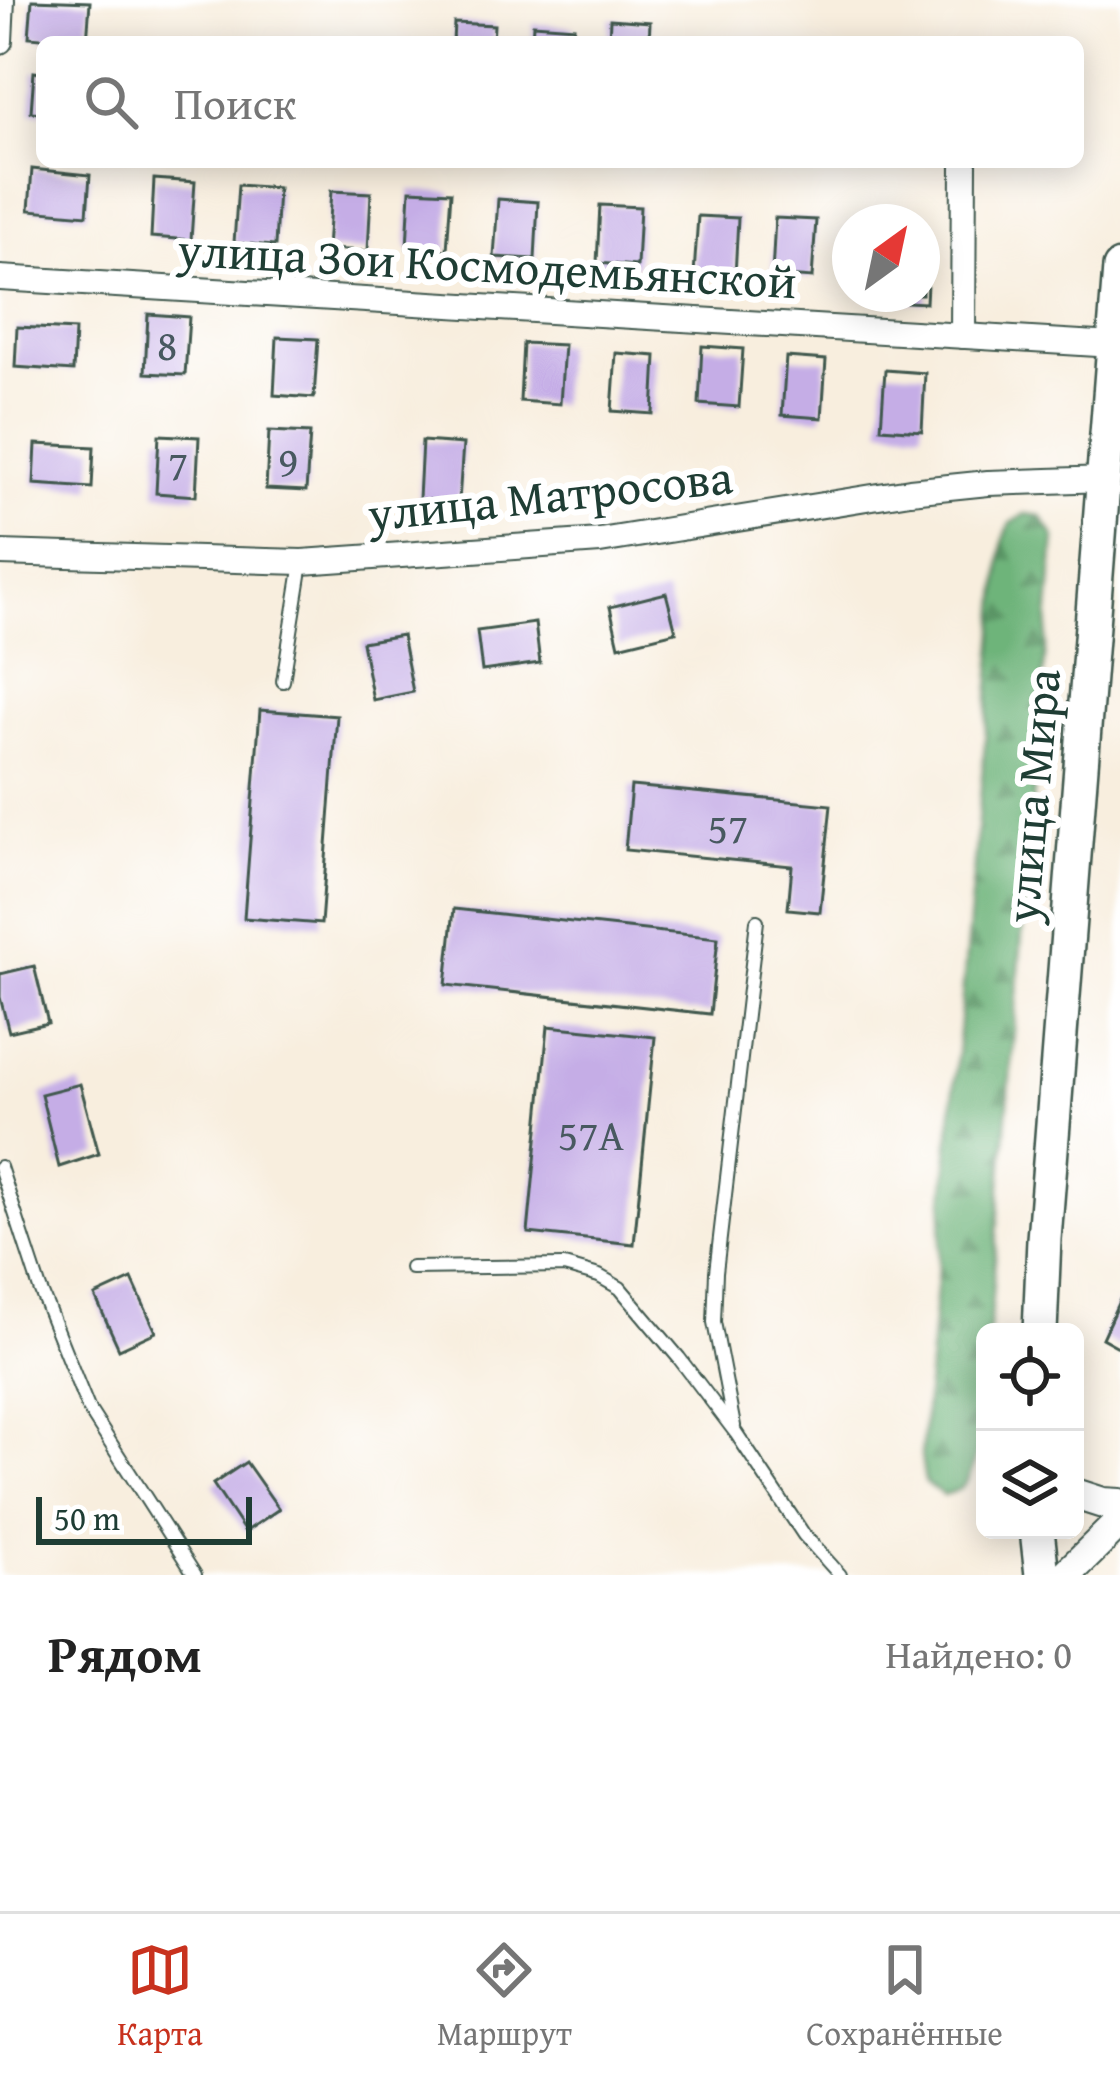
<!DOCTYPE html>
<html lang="ru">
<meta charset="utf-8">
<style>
body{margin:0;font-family:"Gentium Book Plus",serif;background:#f6f6f6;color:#222}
.controls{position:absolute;right:36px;bottom:36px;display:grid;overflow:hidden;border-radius:18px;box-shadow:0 6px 30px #0003}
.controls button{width:108px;height:108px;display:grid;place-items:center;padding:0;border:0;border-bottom:3px solid #e0e0e0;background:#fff;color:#222;font:60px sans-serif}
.compass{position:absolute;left:832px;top:204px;width:108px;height:108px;border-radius:50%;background:#fff;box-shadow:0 6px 30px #0003;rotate:33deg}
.scale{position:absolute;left:36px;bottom:30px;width:216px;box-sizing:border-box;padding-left:12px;border:6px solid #1f3d34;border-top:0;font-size:33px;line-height:42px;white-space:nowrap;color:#1f3d34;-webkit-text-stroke:9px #fff;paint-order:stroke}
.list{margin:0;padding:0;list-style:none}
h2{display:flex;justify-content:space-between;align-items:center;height:156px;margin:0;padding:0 48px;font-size:51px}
h2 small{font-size:39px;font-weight:400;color:#767676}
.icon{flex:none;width:66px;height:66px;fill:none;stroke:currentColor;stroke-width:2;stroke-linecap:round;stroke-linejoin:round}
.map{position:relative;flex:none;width:1120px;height:1575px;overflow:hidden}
.search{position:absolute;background:#fff;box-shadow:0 6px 30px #0003;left:36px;right:36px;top:36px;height:132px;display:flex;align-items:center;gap:30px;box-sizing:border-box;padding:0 42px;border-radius:18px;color:#767676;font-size:45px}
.sheet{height:336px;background:#fff}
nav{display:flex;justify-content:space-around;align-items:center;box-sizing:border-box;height:168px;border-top:3px solid #e0e0e0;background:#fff;font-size:33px;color:#767676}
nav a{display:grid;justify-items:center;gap:6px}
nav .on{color:#c8321e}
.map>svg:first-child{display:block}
</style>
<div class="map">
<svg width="1120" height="1575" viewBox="0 0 1120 1575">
<defs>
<pattern id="forest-firs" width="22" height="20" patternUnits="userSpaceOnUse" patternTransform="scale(3)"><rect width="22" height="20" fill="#6eb47a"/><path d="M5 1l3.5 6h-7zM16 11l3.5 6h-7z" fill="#5a9465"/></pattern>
</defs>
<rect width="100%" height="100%" fill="#fff"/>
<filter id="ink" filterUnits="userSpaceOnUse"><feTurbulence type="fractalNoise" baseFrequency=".00833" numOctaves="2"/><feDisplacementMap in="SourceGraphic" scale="24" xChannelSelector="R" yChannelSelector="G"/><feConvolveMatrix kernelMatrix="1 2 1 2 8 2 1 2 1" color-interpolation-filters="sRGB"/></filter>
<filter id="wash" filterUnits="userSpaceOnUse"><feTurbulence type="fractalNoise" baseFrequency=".004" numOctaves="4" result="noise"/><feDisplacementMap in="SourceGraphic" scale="48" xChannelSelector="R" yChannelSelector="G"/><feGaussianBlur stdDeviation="2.7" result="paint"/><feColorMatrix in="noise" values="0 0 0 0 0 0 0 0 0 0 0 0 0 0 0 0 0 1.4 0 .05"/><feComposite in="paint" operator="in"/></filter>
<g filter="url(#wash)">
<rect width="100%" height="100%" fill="#f8eede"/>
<path fill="url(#forest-firs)" stroke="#467857" stroke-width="3" d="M1025,514l16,2 14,22 -66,794h-4c0,32 0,134 -23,155 -5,5 -12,5 -18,8l-19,-12 -4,-27 82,-914 7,-18z"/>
<g id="blocks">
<g fill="#c5ade6">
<path d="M32,0l58,2 -3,40 -58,-5z"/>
<path d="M610,19l40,3 -1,20h-40z"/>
<path d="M454,23l40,2 -1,17h-40z"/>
<path d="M533,24l41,3 -1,15h-41z"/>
<path d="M34,72l8,1v40l-11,-1z"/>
<path d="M32,169l58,6 -3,40 -58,-5z"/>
<path d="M154,179l41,3 -4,58 -40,-3z"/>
<path d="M238,185l40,3 -3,58 -41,-3z"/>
<path d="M410,190l41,2 -4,58 -40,-2z"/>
<path d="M331,191l40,2 -3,58 -41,-2z"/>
<path d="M498,199l40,3 -3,57 -41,-2z"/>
<path d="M600,205l40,2 -3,59 -40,-3z"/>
<path d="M698,216l40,2 -3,58 -41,-2z"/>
<path d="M775,218l41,2 -4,58 -40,-3z"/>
<path d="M922,244l7,1 -3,58 -40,-2v-7h36z"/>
<path d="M148,314l41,3 -4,58 -40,-2z"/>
<path d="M17,327l58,3 -2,41 -58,-4z"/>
<path d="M277,337l41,2 -4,59 -40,-3z"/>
<path d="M523,343l41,2 -4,59 -40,-3z"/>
<path d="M702,346l41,3 -4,58 -40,-3z"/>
<path d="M616,353l40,3 -3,58 -41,-3z"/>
<path d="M786,357l40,3 -4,58 -40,-3z"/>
<path d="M885,370l40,3 -3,58 -41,-3z"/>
<path d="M269,431l41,2 -4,58 -40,-2z"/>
<path d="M159,435l40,2 -3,59 -40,-3z"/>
<path d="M422,441l41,3 -4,57 -40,-2z"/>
<path d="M36,444l58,3 -2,41 -58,-4z"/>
<path d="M666,593l10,39 -57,14 -9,-39z"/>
<path d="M535,623l5,40 -58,8 -5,-40z"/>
<path d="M402,635l11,57 -40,8 -11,-58z"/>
<path d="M260,710l77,6 -16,208 -77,-6z"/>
<path d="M631,786l200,19 -11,107 -32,-3 4,-43 -167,-16z"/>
<path d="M454,909l264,29 -8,76 -264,-29z"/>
<path d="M34,966l14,57 -39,9 -9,-35v-23z"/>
<path d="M548,1026l107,11 -21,207 -106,-11z"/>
<path d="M80,1084l19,70 -40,13 -18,-73z"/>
<path d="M132,1279l24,53 -37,17 -24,-53z"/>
<path d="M1120,1299v49l-18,-10z"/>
<path d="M246,1462l33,47 -34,23 -32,-48z"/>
</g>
</g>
</g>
<g filter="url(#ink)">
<use href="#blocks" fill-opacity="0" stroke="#40584e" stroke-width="3"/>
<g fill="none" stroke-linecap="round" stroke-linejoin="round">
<g stroke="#40584e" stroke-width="16">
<g id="service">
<path d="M283,681l19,-118"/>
<path d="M0,1167l40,122 48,119 107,167"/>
<path d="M411,1268l153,-2 35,10 21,12 59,70 57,75 68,102 36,40"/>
<path d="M734,1426l-20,-104 2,-50 41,-351"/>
</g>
</g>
<g stroke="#40584e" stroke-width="28">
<g id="minor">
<path d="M0,41l2,-41"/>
<path d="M0,278l1114,67"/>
<path d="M963,336l1,-174"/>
<path d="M0,553l302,9 298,-21 310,-50 78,-8 118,-4"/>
</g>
</g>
<g stroke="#40584e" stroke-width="34">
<g id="tertiary">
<path d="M1075,1494l28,9 17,1"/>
<path d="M1066,1575l54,-53"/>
</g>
</g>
<g stroke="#40584e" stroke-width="38">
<g id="secondary">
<path d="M1040,1332l4,-93 76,-971"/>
<path d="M1037,1530l5,45"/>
</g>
</g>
<use href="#service" stroke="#fff" stroke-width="12"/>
<use href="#minor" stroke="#fff" stroke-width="24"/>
<use href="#tertiary" stroke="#fff" stroke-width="30"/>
<use href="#secondary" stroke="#fff" stroke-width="33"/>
</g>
</g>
<g text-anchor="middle" stroke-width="12" stroke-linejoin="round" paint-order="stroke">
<g font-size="42" fill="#485960">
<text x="167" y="360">8</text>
<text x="288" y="476">9</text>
<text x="178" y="480">7</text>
<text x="728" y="843">57</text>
<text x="591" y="1150">57А</text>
</g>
<g font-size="48" fill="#1f3d34" stroke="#fff">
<text transform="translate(487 265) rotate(3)" y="17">улица Зои Космодемьянской</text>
<text transform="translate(550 495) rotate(-6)" y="17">улица Матросова</text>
<text transform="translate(1032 796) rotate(-85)" y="17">улица Мира</text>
</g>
</g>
</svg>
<div class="controls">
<button><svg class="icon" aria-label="locate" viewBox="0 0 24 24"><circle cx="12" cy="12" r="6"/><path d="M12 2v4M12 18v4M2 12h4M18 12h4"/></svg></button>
<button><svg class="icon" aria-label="layers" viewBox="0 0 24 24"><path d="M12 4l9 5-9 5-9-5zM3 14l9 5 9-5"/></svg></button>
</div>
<svg class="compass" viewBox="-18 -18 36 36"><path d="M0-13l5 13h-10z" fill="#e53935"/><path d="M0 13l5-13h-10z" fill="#767676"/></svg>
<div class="scale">50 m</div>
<div class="search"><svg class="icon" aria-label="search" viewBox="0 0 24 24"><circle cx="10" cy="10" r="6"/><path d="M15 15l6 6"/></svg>Поиск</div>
</div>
<section class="sheet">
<h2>Рядом<small>Найдено: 0</small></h2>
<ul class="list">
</ul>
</section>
<nav>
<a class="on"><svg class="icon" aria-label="map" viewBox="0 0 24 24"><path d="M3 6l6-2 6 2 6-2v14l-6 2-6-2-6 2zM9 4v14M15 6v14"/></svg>Карта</a>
<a><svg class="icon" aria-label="directions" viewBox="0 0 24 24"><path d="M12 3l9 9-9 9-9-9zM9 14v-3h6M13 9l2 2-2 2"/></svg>Маршрут</a>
<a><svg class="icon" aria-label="saved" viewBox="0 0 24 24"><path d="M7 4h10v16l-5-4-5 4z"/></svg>Сохранённые</a>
</nav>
